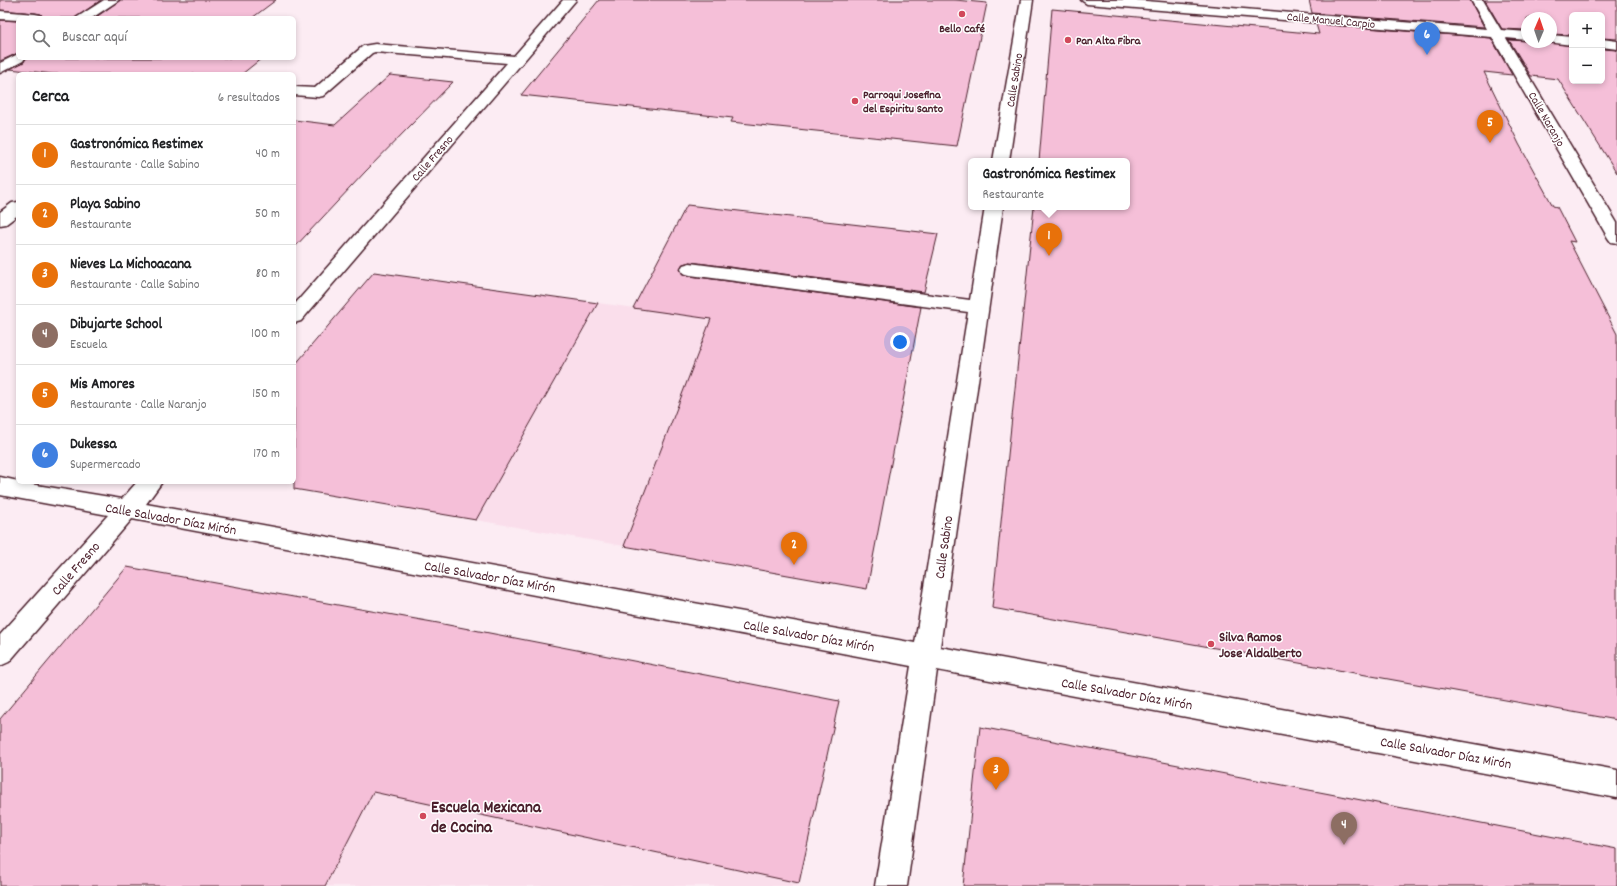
<!DOCTYPE html>
<html lang="es">
<meta charset="utf-8">
<style>
body{margin:0;font-family:Dekko,sans-serif;background:#f6f6f6;color:#202124}
.controls{position:absolute;right:12px;top:12px;display:grid;overflow:hidden;border-radius:6px;box-shadow:0 2px 6px #0003}
.controls button{width:36px;height:36px;display:grid;place-items:center;padding:0;border:0;border-bottom:1px solid #e0e0e0;background:#fff;color:#202124;font:20px sans-serif}
.compass{position:absolute;left:1521px;top:12px;width:36px;height:36px;border-radius:50%;background:#fff;box-shadow:0 2px 6px #0003;rotate:2deg}
.you{position:absolute;left:900px;top:342px;width:14px;height:14px;margin:-10px;border:3px solid #fff;border-radius:50%;background:#1a73e8;box-shadow:0 0 0 6px #1a73e833}
.badge{display:grid;place-items:center;width:26px;height:26px;border-radius:50%;background:#d1495b;color:#fff;font-size:13px;font-weight:700}
.pin{position:absolute;translate:-50% -33px;filter:drop-shadow(0 1px 2px #0008)}
.pin::after{content:'';position:absolute;top:21px;width:14px;height:12px;background:inherit;clip-path:polygon(0 0,100% 0,50% 100%)}
.popup{position:absolute;left:968px;top:158px;width:162px;height:52px;box-sizing:border-box;display:grid;place-content:center;border-radius:6px;background:#fff;filter:drop-shadow(0 1px 3px #0005);font-size:13px;white-space:nowrap;color:#757577}
.popup b{font-size:15px;color:#202124}
.popup::after{content:'';position:absolute;left:50%;top:100%;margin-left:-8px;border:8px solid transparent;border-top-color:#fff}
.list{margin:0;padding:0;list-style:none}
h2{display:flex;justify-content:space-between;align-items:center;height:52px;margin:0;padding:0 16px;font-size:17px}
h2 small{font-size:13px;font-weight:400;color:#757577}
.list li{display:grid;grid-template-columns:26px 1fr auto;gap:12px;align-items:center;box-sizing:border-box;height:60px;padding:0 16px;border-top:1px solid #e0e0e0}
.list b{display:block;font-size:15px;white-space:nowrap}
.list p{margin:0;font-size:13px;white-space:nowrap;color:#757577}
.list em{font-size:13px;font-style:normal;color:#757577}
.icon{flex:none;width:22px;height:22px;fill:none;stroke:currentColor;stroke-width:2;stroke-linecap:round;stroke-linejoin:round}
.map{position:relative;flex:none;width:1617px;height:886px;overflow:hidden}
.search{position:absolute;background:#fff;box-shadow:0 2px 6px #0003;left:16px;top:16px;width:280px;height:44px;display:flex;align-items:center;gap:10px;box-sizing:border-box;padding:0 14px;border-radius:6px;color:#757577;font-size:15px}
.panel{position:absolute;background:#fff;box-shadow:0 2px 6px #0003;left:16px;top:72px;width:280px;height:412px;border-radius:6px}
.map>svg:first-child{display:block}
</style>
<div class="map">
<svg width="1617" height="886" viewBox="0 0 1617 886">
<rect width="100%" height="100%" fill="#fcecf3"/>
<filter id="ink" filterUnits="userSpaceOnUse"><feTurbulence type="fractalNoise" baseFrequency=".025" numOctaves="2"/><feDisplacementMap in="SourceGraphic" scale="8" xChannelSelector="R" yChannelSelector="G"/><feConvolveMatrix kernelMatrix="1 2 1 2 8 2 1 2 1" color-interpolation-filters="sRGB"/></filter>
<g filter="url(#ink)">
<g fill="#fadeeb">
<path d="M598,303l125,17 -55,113 -44,113 -148,-26z"/>
<path d="M373,792l225,48 201,43 -1,3h-473z"/>
</g>
<g fill="#f5bfd8" stroke="#4a1f2b">
<path d="M0,0h101l-26,18h-32l-2,-4 -6,-1 -35,-3z"/>
<path d="M120,0h156l-24,18h-157z"/>
<path d="M599,0h356l32,3 -30,143 -226,-24 2,-4 -212,-23z"/>
<path d="M1309,0h161l14,27 -172,-14z"/>
<path d="M1485,0h132v39l-15,-1v-23h-30v20l-21,-1v-16h-24v12l-25,-1z"/>
<path d="M1052,9l267,25 -3,-10 175,14 21,37 -28,-3 35,72 34,62 4,1 18,35 -6,-1 48,93v386l-625,-112 42,-401h93v-46h-88z"/>
<path d="M0,20l18,1v32l-18,8z"/>
<path d="M1509,40l37,2 26,4v35h30v-32l15,1v123l-59,-94 -27,-3z"/>
<path d="M26,58h236l-20,16h-189l-43,-5 14,-7z"/>
<path d="M390,75l63,7 -88,90 -71,76v-128l41,5z"/>
<path d="M687,205l251,29 -14,58 -234,-30 -7,2 -3,4 3,6 7,2 231,31 -54,282 -243,-43 87,-227 -78,-11z"/>
<path d="M374,272l224,31 -122,217 -182,-31v-123z"/>
<path d="M127,567l311,56 401,78 -40,182 -426,-91 -48,94h-325v-167z"/>
<path d="M980,727l637,122v37h-654z"/>
</g>
<g fill="none" stroke-linecap="round" stroke-linejoin="round">
<g stroke="#4a1f2b" stroke-width="3">
<g id="minor">
<path d="M104,0h15l-27,18h-16z"/>
<path d="M563,0h13l-275,321 -7,2v-18l213,-242 -132,-11 -3,1 -49,43 -5,1 -24,-2v-8l21,1 48,-42 12,-2 139,12z"/>
<path d="M1021,0h12l-24,161h-16z"/>
<path d="M1081,0h53l353,29 -16,-29h12l18,30 26,2v8l-21,-2 111,185v20l-6,-1 -3,-4 -116,-201 -405,-33z"/>
<path d="M0,11l35,3 5,1 2,3h-24v2l-18,-1z"/>
<path d="M1551,35l21,2v8l-25,-3h4z"/>
<path d="M1602,39l15,2v8l-15,-2z"/>
<path d="M18,54v4h7l-2,3 -23,12v-10z"/>
<path d="M18,202v13l-12,9 -6,1v-13l12,-9z"/>
<path d="M985,207h18l-63,440 677,123v28l-680,-128 -30,216h-32l36,-220 -779,-147 -123,143 -9,4v-31l108,-120 -108,-20v-18l18,4v1l104,17 15,-17h25l-16,22 769,139 53,-331 -278,-37 -7,-2 -2,-4 2,-4 7,-2 280,37z"/>
</g>
</g>
<use href="#minor" fill="#fff" fill-rule="evenodd"/>
</g>
</g>
<g fill="#d1495b" stroke="#fff" stroke-width="1.5">
<circle cx="962" cy="14" r="4"/>
<circle cx="1068" cy="40" r="4"/>
<circle cx="855" cy="101" r="4"/>
<circle cx="1211" cy="644" r="4"/>
<circle cx="423" cy="816" r="4"/>
</g>
<g text-anchor="middle" stroke-width="3" stroke-linejoin="round" paint-order="stroke">
<g font-size="12" fill="#4a1f2b" stroke="#fff">
<text transform="translate(1331 20) rotate(5)" y="4">Calle Manuel Carpio</text>
<text transform="translate(1014 80) rotate(-81)" y="4">Calle Sabino</text>
<text transform="translate(1547 119) rotate(60)" y="4">Calle Naranjo</text>
<text transform="translate(432 158) rotate(-49)" y="4">Calle Fresno</text>
</g>
<g font-size="12" font-weight="bold" fill="#4a1f2b" stroke="#fff" text-anchor="start">
<text x="962" y="32" text-anchor="middle">Bello Café</text>
<text x="1076" y="44">Pan Alta Fibra</text>
<text x="863" y="98">Parroqui Josefina<tspan x="863" dy="14">del Espiritu Santo</tspan></text>
</g>
<g font-size="14" fill="#4a1f2b" stroke="#fff">
<text transform="translate(171 518) rotate(10)" y="5">Calle Salvador Díaz Mirón</text>
<text transform="translate(943 547) rotate(-82)" y="5">Calle Sabino</text>
<text transform="translate(75 568) rotate(-49)" y="5">Calle Fresno</text>
<text transform="translate(490 576) rotate(10)" y="5">Calle Salvador Díaz Mirón</text>
<text transform="translate(809 635) rotate(10)" y="5">Calle Salvador Díaz Mirón</text>
<text transform="translate(1127 693) rotate(10)" y="5">Calle Salvador Díaz Mirón</text>
<text transform="translate(1446 752) rotate(10)" y="5">Calle Salvador Díaz Mirón</text>
</g>
<g font-size="14" font-weight="bold" fill="#4a1f2b" stroke="#fff" text-anchor="start">
<text x="1219" y="641">Silva Ramos<tspan x="1219" dy="16">Jose Aldalberto</tspan></text>
</g>
<g font-size="17" font-weight="bold" fill="#4a1f2b" stroke="#fff" text-anchor="start">
<text x="431" y="812">Escuela Mexicana<tspan x="431" dy="20">de Cocina</tspan></text>
</g>
</g>
</svg>
<div class="controls">
<button>+</button>
<button>−</button>
</div>
<svg class="compass" viewBox="-18 -18 36 36"><path d="M0-13l5 13h-10z" fill="#e53935"/><path d="M0 13l5-13h-10z" fill="#757577"/></svg>
<div class="you"></div>
<div class="pin badge" style="left:1049px;top:256px;background:#e8710a">1</div>
<div class="popup"><b>Gastronómica Restimex</b>Restaurante</div>
<div class="pin badge" style="left:794px;top:565px;background:#e8710a">2</div>
<div class="pin badge" style="left:996px;top:790px;background:#e8710a">3</div>
<div class="pin badge" style="left:1344px;top:845px;background:#8d6e63">4</div>
<div class="pin badge" style="left:1490px;top:143px;background:#e8710a">5</div>
<div class="pin badge" style="left:1427px;top:55px;background:#3f7fe0">6</div>
<div class="search"><svg class="icon" aria-label="search" viewBox="0 0 24 24"><circle cx="10" cy="10" r="6"/><path d="M15 15l6 6"/></svg>Buscar aquí</div>
<section class="panel">
<h2>Cerca<small>6 resultados</small></h2>
<ul class="list">
<li><span class="badge" style="background:#e8710a">1</span><div><b>Gastronómica Restimex</b><p>Restaurante · Calle Sabino</p></div><em>40 m</em></li>
<li><span class="badge" style="background:#e8710a">2</span><div><b>Playa Sabino</b><p>Restaurante</p></div><em>50 m</em></li>
<li><span class="badge" style="background:#e8710a">3</span><div><b>Nieves La Michoacana</b><p>Restaurante · Calle Sabino</p></div><em>80 m</em></li>
<li><span class="badge" style="background:#8d6e63">4</span><div><b>Dibujarte School</b><p>Escuela</p></div><em>100 m</em></li>
<li><span class="badge" style="background:#e8710a">5</span><div><b>Mis Amores</b><p>Restaurante · Calle Naranjo</p></div><em>150 m</em></li>
<li><span class="badge" style="background:#3f7fe0">6</span><div><b>Dukessa</b><p>Supermercado</p></div><em>170 m</em></li>
</ul>
</section>
</div>
